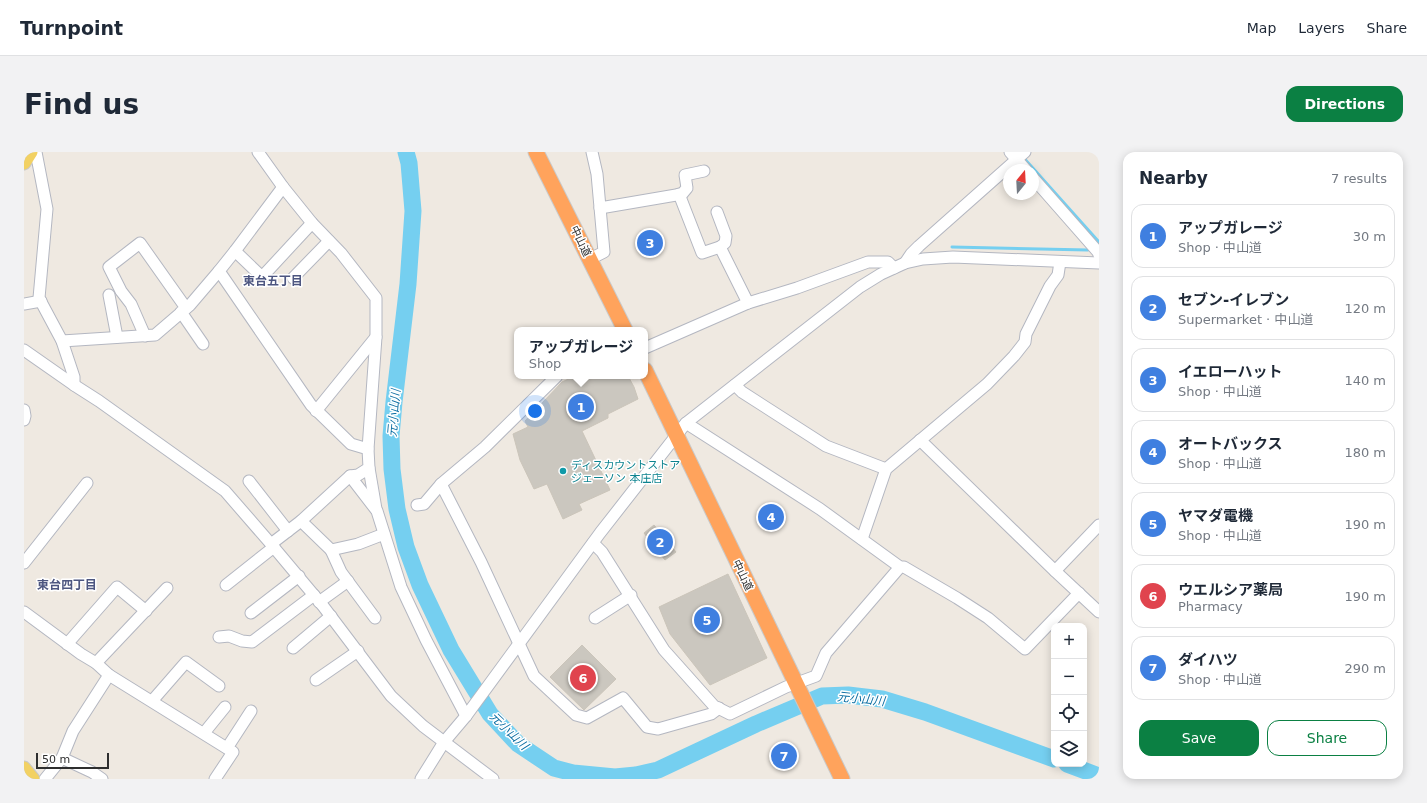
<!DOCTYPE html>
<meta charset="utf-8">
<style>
body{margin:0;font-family:"DejaVu Sans","Noto Sans JP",sans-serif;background:#f2f2f3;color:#1f2937}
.controls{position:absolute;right:12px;bottom:12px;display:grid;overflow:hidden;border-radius:8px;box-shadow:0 2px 10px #0003}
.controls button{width:36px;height:36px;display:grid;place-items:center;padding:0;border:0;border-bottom:1px solid #e0e1e3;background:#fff;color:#1f2937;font:20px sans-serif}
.compass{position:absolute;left:979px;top:12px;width:36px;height:36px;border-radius:50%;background:#fff;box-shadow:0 2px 10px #0003;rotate:18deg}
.scale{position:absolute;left:12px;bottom:10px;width:73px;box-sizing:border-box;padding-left:4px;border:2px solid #2e2e2e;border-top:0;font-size:11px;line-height:14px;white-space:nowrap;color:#2e2e2e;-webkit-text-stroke:3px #fff;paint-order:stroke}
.you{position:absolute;left:511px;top:259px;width:14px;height:14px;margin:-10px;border:3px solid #fff;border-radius:50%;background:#1a73e8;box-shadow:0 0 0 6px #1a73e833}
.badge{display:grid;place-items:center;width:26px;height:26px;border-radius:50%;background:#0b8043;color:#fff;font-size:13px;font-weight:700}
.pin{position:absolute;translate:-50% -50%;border:2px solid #fff;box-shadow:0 1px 4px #0006}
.popup{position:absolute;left:490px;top:175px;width:134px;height:52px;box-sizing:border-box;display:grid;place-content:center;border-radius:8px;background:#fff;filter:drop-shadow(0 1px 3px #0005);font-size:13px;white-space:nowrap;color:#747a83}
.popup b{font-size:15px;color:#1f2937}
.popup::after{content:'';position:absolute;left:50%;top:100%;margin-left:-8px;border:8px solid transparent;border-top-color:#fff}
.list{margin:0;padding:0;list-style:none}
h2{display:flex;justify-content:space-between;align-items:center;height:52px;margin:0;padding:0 16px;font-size:17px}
h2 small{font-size:13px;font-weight:400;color:#747a83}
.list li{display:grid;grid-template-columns:26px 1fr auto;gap:12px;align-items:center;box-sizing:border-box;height:64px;margin:0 8px 8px;padding:0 8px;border:1px solid #e0e1e3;border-radius:12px}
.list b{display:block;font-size:15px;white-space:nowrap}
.list p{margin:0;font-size:13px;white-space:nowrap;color:#747a83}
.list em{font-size:13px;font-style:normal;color:#747a83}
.actions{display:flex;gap:8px;padding:12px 16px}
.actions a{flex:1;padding:9px 0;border:1px solid #0b8043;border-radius:12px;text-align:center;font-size:14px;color:#0b8043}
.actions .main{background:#0b8043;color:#fff}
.icon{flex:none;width:22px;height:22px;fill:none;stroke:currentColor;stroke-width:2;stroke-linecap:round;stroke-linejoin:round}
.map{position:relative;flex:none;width:1075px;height:627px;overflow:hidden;border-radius:12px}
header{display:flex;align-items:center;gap:24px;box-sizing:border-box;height:56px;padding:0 20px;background:#fff;border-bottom:1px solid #e0e1e3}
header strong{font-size:19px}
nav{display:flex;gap:22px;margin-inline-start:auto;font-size:14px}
.intro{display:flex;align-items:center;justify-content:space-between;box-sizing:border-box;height:96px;padding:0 24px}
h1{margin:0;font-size:28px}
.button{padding:10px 18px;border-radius:12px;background:#0b8043;color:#fff;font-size:14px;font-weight:700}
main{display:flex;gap:24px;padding:0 24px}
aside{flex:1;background:#fff;border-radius:12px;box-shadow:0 2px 10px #0003}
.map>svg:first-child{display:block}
</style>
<header>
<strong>Turnpoint</strong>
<nav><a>Map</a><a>Layers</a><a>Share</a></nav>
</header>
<div class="intro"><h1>Find us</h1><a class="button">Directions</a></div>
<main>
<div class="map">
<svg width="1075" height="627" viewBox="0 0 1075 627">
<rect width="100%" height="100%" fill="#efe9e1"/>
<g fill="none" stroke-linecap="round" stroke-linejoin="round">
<g stroke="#75cff0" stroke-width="3">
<path d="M998,4l77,86"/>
<path d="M928,95l136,3"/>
</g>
<g stroke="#75cff0" stroke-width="17">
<path d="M382,0l3,11 4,48 -5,73 -14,118 -3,34 1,33 5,40 9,38 14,38 31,65 39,64 28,30 36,24 19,5 42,4 21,-2 22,-5 98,-46 66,-28 26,-1 34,4 43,13 129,47"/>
<path d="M1043,612l32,12"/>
</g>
</g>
<g fill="#cbc7bf" stroke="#cbc5ba">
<path d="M551,224h53l6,11 4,12 -30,15v4l-26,13 28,59 -31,14 3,6 -19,9 -16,-35 -13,5 -14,-29 -7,-26 15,-7 -3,-6 37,-39z"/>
<path d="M630,373l22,27 -11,8 -21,-27z"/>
<path d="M704,422l39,84 -57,27 -40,-51 -11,-27z"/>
<path d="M558,493l34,34 -32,31 -34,-33z"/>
</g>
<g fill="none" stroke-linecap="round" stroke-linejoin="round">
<g stroke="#b4b7c1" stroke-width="13">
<g id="minor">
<path d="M12,0l11,57 -8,89 23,43 12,36v8"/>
<path d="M234,0l25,35 29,36 29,30 35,45v39l-8,112"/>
<path d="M986,0l16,18"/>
<path d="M1009,26l65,74 1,3"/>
<path d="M655,42l23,59 18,-6 28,56"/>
<path d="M576,56l82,-14 5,-6 -2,-13 19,-4"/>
<path d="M693,60l9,24 -1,7 -5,4"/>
<path d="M211,99l27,26 50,-54"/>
<path d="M566,107l14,-7 -7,-78 -5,-22"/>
<path d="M881,111l6,-9 8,-8 106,-94"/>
<path d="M269,126l36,-37"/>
<path d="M85,143l8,42"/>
<path d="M0,152l17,-3"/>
<path d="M157,160l22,32"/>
<path d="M121,184l-14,-32 -10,-13 -12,-24 31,-24 46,65"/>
<path d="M38,189l93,-6 35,-30 29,-34"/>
<path d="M621,196l103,-45 49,-15 71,-26h20l6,6"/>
<path d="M0,198l50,35 25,16 126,90 46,53 52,62 68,90 32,30 70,53"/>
<path d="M533,224l-72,71 -44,37 40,78 53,114 42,39 11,3 36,-20 24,29 11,2 53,-15 8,-6"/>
<path d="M711,233l7,7 84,54 60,23"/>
<path d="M0,258l1,6 -1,4"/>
<path d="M292,259l60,-74"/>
<path d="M662,271l134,86 80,58h4l53,31 31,20 37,31 54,-56"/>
<path d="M896,288l135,131 44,41"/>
<path d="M345,316l7,41"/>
<path d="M326,324l27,35 24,76 25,53 40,76"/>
<path d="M225,329l39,50"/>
<path d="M393,353l7,-1 17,-20"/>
<path d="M277,369l30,29 27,-6 26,-10"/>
<path d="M838,387l24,-70 101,-85 27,-28 11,-14 1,-8 24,-48 8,-11 2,-13"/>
<path d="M569,391l9,9 62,98 50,56 16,8 56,-27 30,-11 10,-23 74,-86"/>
<path d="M247,392l30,-23 49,-45 8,-1 11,-7 -1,-19 -17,-5 -40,-39 -92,-134 16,-20 48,-64"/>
<path d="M307,398l10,22 34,46"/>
<path d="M0,411l63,-80"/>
<path d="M1031,419l44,-46"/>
<path d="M202,433l48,-38"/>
<path d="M295,450l29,-21"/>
<path d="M0,460l57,42 15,9 13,12 124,77 -18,27"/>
<path d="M227,461l48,-37"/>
<path d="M571,466l36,-23"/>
<path d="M195,485l10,-1 13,5 10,1 62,-47"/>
<path d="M43,492l50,-57 29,24"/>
<path d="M269,496l38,-32"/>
<path d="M72,511l71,-75"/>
<path d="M292,528l42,-29"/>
<path d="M128,549l34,-39 33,24"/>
<path d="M180,581l21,-26"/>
<path d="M203,596l24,-37"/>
<path d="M38,606l11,-27 36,-56"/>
<path d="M21,627l17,-21 30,14 10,7"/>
<path d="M397,627l23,-37 22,-26 134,-183 86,-110 174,-136 21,-13 24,-11 18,-4 30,-2 146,6"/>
</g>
</g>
<g stroke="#c9c9c9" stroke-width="15">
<g id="major">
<path d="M0,11l7,-11"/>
<path d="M0,616l9,11"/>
</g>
</g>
<g stroke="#c9c9c9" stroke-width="17">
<g id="highway">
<path d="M512,0l89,178"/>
<path d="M621,218l197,409"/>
</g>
</g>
<use href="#minor" stroke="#fff" stroke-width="11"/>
<use href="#major" stroke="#f2d163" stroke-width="13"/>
<use href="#highway" stroke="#ffa35c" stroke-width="15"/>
</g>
<circle fill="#0f9aa8" stroke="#fff" stroke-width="1.5" cx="539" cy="319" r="4"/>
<g text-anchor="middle" stroke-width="3" stroke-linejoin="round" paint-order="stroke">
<g font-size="11" fill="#2e2e2e" stroke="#fff">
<text transform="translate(557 89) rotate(64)" y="4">中山道</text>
<text transform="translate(719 423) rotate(64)" y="4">中山道</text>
</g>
<g font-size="11" fill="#0d838f" stroke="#fff" text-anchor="start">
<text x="547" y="317">ディスカウントストア<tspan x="547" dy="13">ジェーソン 本庄店</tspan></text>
</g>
<g font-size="12" font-weight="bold" fill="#4d5680" stroke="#fff">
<text x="249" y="133">東台五丁目</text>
<text x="43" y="437">東台四丁目</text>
</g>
<g font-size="12" font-style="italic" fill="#0d6fa3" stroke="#fff">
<text transform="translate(370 261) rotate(-85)" y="4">元小山川</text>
<text transform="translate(837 547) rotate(6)" y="4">元小山川</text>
<text transform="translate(485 579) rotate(44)" y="4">元小山川</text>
</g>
</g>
</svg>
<div class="controls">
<button>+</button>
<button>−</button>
<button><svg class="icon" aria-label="locate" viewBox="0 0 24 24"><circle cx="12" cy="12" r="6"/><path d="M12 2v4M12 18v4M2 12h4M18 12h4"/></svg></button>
<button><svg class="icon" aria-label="layers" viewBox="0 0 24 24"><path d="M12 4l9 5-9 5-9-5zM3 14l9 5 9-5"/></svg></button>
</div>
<svg class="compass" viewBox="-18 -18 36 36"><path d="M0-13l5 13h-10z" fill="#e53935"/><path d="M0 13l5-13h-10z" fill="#747a83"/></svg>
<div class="scale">50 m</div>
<div class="you"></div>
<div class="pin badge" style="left:557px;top:255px;background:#3f7fe0">1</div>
<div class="popup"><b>アップガレージ</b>Shop</div>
<div class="pin badge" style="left:636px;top:390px;background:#3f7fe0">2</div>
<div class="pin badge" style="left:626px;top:91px;background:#3f7fe0">3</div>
<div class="pin badge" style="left:747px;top:365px;background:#3f7fe0">4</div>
<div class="pin badge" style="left:683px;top:468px;background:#3f7fe0">5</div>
<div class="pin badge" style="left:559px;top:526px;background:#e0444e">6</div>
<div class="pin badge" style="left:760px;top:604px;background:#3f7fe0">7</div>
</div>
<aside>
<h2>Nearby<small>7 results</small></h2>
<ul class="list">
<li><span class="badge" style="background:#3f7fe0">1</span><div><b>アップガレージ</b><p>Shop · 中山道</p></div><em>30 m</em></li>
<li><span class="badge" style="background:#3f7fe0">2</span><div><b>セブン-イレブン</b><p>Supermarket · 中山道</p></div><em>120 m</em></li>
<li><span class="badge" style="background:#3f7fe0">3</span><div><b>イエローハット</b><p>Shop · 中山道</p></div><em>140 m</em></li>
<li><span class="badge" style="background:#3f7fe0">4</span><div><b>オートバックス</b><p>Shop · 中山道</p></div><em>180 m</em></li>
<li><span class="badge" style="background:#3f7fe0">5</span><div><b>ヤマダ電機</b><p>Shop · 中山道</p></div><em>190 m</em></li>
<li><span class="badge" style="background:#e0444e">6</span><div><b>ウエルシア薬局</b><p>Pharmacy</p></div><em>190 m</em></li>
<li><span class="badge" style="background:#3f7fe0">7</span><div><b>ダイハツ</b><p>Shop · 中山道</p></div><em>290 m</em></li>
</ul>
<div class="actions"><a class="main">Save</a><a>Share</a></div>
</aside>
</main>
